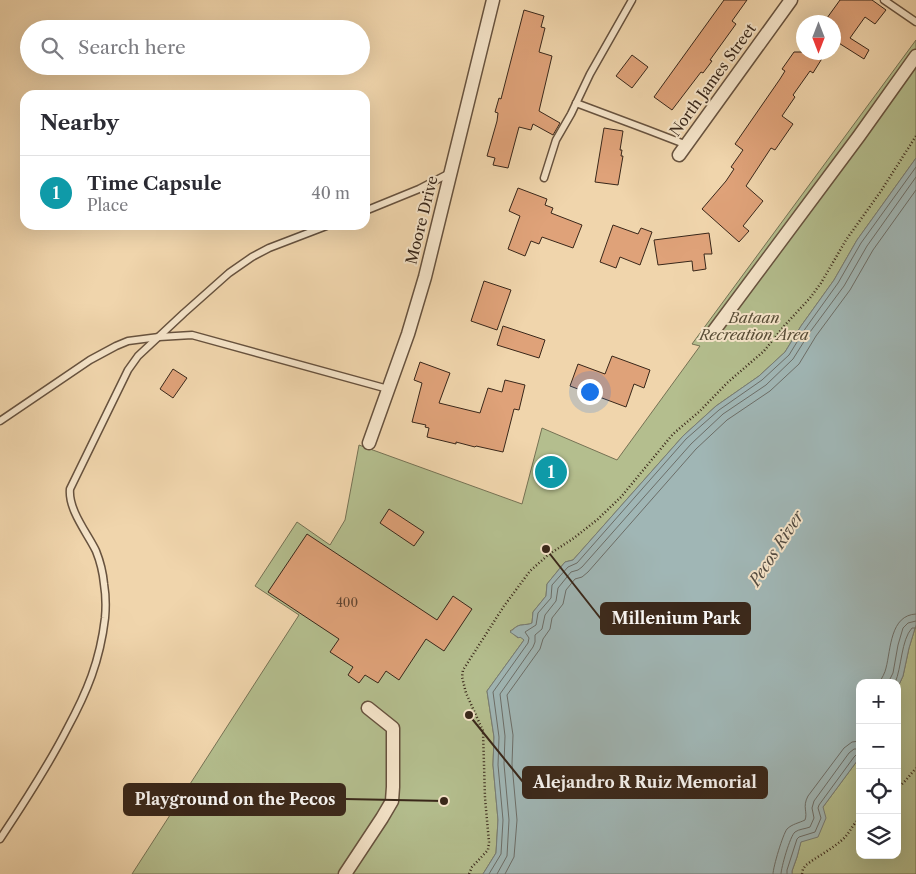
<!DOCTYPE html>
<meta charset="utf-8">
<style>
body{margin:0;font-family:"Libre Caslon Text",serif;background:#f7f7f7;color:#2b2b33}
.controls{position:absolute;right:15px;bottom:15px;display:grid;overflow:hidden;border-radius:10px;box-shadow:0 5px 20px #0002}
.controls button{width:45px;height:45px;display:grid;place-items:center;padding:0;border:0;border-bottom:1px solid #e1e1e2;background:#fff;color:#2b2b33;font:25px sans-serif}
.compass{position:absolute;left:796px;top:15px;width:45px;height:45px;border-radius:50%;background:#fff;box-shadow:0 5px 20px #0002;rotate:180deg}
.you{position:absolute;left:589px;top:391px;width:18px;height:18px;margin:-12px;border:4px solid #fff;border-radius:50%;background:#1a73e8;box-shadow:0 0 0 8px #1a73e833}
.badge{display:grid;place-items:center;width:32px;height:32px;border-radius:50%;background:#db2777;color:#fff;font-size:16px;font-weight:700}
.pin{position:absolute;translate:-50% -50%;border:2px solid #fff;box-shadow:0 1px 5px #0006}
.list{margin:0;padding:0;list-style:none}
h2{display:flex;justify-content:space-between;align-items:center;height:65px;margin:0;padding:0 20px;font-size:21px}
h2 small{font-size:16px;font-weight:400;color:#7c7c81}
.list li{display:grid;grid-template-columns:32px 1fr auto;gap:15px;align-items:center;box-sizing:border-box;height:75px;padding:0 20px;border-top:1px solid #e1e1e2}
.list b{display:block;font-size:19px;white-space:nowrap}
.list p{margin:0;font-size:16px;white-space:nowrap;color:#7c7c81}
.list em{font-size:16px;font-style:normal;color:#7c7c81}
.icon{flex:none;width:28px;height:28px;fill:none;stroke:currentColor;stroke-width:2;stroke-linecap:round;stroke-linejoin:round}
.map{position:relative;flex:none;width:916px;height:874px;overflow:hidden}
.search{position:absolute;background:#fff;box-shadow:0 5px 20px #0002;left:20px;top:20px;width:350px;height:55px;display:flex;align-items:center;gap:12px;box-sizing:border-box;padding:0 18px;border-radius:28px;color:#7c7c81;font-size:19px}
.panel{position:absolute;background:#fff;box-shadow:0 5px 20px #0002;left:20px;top:90px;width:350px;height:140px;border-radius:15px}
.map>svg:first-child{display:block}
</style>
<div class="map">
<svg width="916" height="874" viewBox="0 0 916 874">
<rect width="100%" height="100%" fill="#f0d5ac"/>
<filter id="stains"><feTurbulence type="fractalNoise" baseFrequency=".004" numOctaves="4"/><feColorMatrix values="0 0 0 0 .2 0 0 0 0 .09 0 0 0 0 .02 0 0 0 .5 -.17"/></filter>
<radialGradient id="worn" r=".72"><stop offset=".6" stop-color="#630" stop-opacity="0"/><stop offset="1" stop-color="#630" stop-opacity=".3"/></radialGradient>
<g fill="#b4be8e" stroke="#767254">
<path d="M916,40v118l-59,82 -23,40 -33,46 -16,26 -26,24 -43,30 -33,30 -110,124 -8,2 -18,22 -1,12 -13,16 -1,11c-4,2 -6,1 -10,2 -5,0 -8,4 -12,6l8,7 2,-2 4,4 -37,51 7,46 -1,28 5,55 -2,33 -13,21h-351l167,-259 -44,-29 42,-64 33,23 15,-25 14,-75 163,59 20,-76 75,32 83,-114 -8,-2z"/>
<path d="M916,625v249h-124v-3l5,-14 4,-16 22,-34 37,-50v98h37v-166l6,-13 6,-28z"/>
</g>
<path fill="#a0b6b5" stroke="#777d77" d="M916,158v467l-7,23 -6,28 -6,13v-6h-37v74l-37,50 3,11 -8,19 -17,5 -4,15 -5,14v3h-309l13,-21 2,-33 -5,-55 1,-28 -7,-46 37,-51 -4,-3 -1,1 -9,-6c4,-3 7,-7 12,-7 4,-1 6,0 10,-2l1,-11 13,-16 1,-12 18,-22 8,-2 110,-124 33,-30 43,-30 26,-24 16,-26 33,-46 23,-40z"/>
<g fill="none" stroke-linecap="round" stroke-linejoin="round">
<g stroke="#6c6e68" stroke-width="1">
<path d="M879,683c3,-5 6,-10 7,-15 5,-19 4,-53 30,-54"/>
<path d="M888,683l5,-10 5,-28 5,-17 5,-5 8,-2"/>
<path d="M895,683c7,-16 6,-43 17,-55h4"/>
<path d="M489,874l12,-20 2,-34 -5,-55 1,-28 -6,-45 35,-49 1,-5 -4,-6 11,-7 2,-12 13,-15 1,-13 16,-18 9,-4 109,-124 33,-29 43,-30 27,-25 16,-26 33,-46 23,-40 55,-76"/>
<path d="M497,874l10,-18 2,-36 -5,-56 1,-28 -5,-42 33,-47 2,-5v-7l7,-6 3,-14 11,-14 2,-13 13,-16 7,-2 4,-3 109,-123 32,-30 43,-29 27,-26 17,-27 34,-46 23,-40 49,-69"/>
<path d="M505,874l9,-17 3,-37 -5,-56 1,-29 -6,-40 33,-46 3,-10 7,-10 2,-11 11,-14 3,-14 9,-11 7,-2 6,-5 108,-123 31,-29 43,-29 29,-27 17,-28 34,-46 23,-40 43,-60"/>
<path d="M773,874c0,-7 10,-40 14,-45 5,-5 12,-6 18,-9 3,-8 -3,-13 3,-24l36,-48 8,-6 8,-1"/>
<path d="M781,874c0,-6 9,-38 14,-42 4,-3 10,-3 15,-5l4,-9 -2,-10 2,-7 35,-48 5,-4h6"/>
<path d="M787,874v-4l10,-31 2,-2 16,-5 6,-14 -3,-10 1,-3 35,-48 2,-2h4"/>
</g>
</g>
<g fill="#dfa279" stroke="#39271a">
<path d="M724,0h23l-15,21 4,3 -26,36 2,1 -9,12 -2,-1 -29,38 -18,-13z"/>
<path d="M840,0h32l14,10 -11,14 -10,-7 -15,21 19,12 -5,9 -30,-19v-18l-7,-4z"/>
<path d="M524,10l20,6 -3,11 4,1 -6,24 13,4 -13,55 21,12 -7,12 -20,-11 -2,6 -12,-3 -11,41 -15,-3 2,-7 -8,-2 10,-35 1,-8 -3,-1 4,-14 2,1z"/>
<path d="M794,52h32l-13,21 -3,-2 -17,24 2,2 -13,19 11,8 -18,26 -4,-2 -25,38 17,15 -20,25 6,5 -10,11 -37,-33 24,-28 8,-12 -3,-2 12,-17 -8,-6 45,-65 5,-8 -3,-2z"/>
<path d="M632,55l16,12 -16,21 -16,-12z"/>
<path d="M604,128l19,3 -3,19h2l-1,6h2l-5,29 -23,-3z"/>
<path d="M518,188l29,11 -2,6 8,3 -2,5 31,12 -9,23 -31,-11 -3,7 -8,-3 -6,15 -17,-7 12,-33 -11,-5z"/>
<path d="M613,225l25,9 3,-6 11,4 -12,33 -20,-8 -4,11 -16,-6z"/>
<path d="M709,233l3,21h-8l2,15 -13,2 -1,-10 -34,4 -4,-25z"/>
<path d="M484,281l27,9 -14,40 -26,-9z"/>
<path d="M503,326l42,14 -6,18 -42,-13z"/>
<path d="M612,356l38,14 -6,18 -10,-4 -8,23 -56,-21 8,-22 27,10z"/>
<path d="M420,362l30,11 -11,30 41,10 8,-25 14,4 3,-12 20,5 -6,25 -5,-1 -11,43 -27,-6 -1,1 -19,-5v2l-29,-7 2,-9 -4,-1 1,-2 -14,-3 10,-39 -8,-3z"/>
<path d="M173,369l14,9 -14,20 -13,-9z"/>
<path d="M389,509l35,23 -10,14 -34,-23z"/>
<path d="M307,534l130,86 16,-24 19,13 -28,42 -18,-12 -27,41 -13,-9 -8,12 -13,-8 -6,8 -11,-8 5,-8 -23,-15 9,-13 -71,-47z"/>
</g>
<g fill="none" stroke-linecap="round" stroke-linejoin="round">
<g stroke="#67523e" stroke-width="9">
<g id="service">
<path d="M884,0l32,22"/>
<path d="M576,103l72,27 39,15"/>
<path d="M544,178l12,-38 15,-26 19,-40 42,-74"/>
<path d="M365,211l54,-22 31,-16"/>
<path d="M0,421l90,-61 26,-14 12,-5 31,-4 33,-2 196,54"/>
<path d="M0,839c24,-36 47,-71 67,-110 20,-37 33,-68 38,-111 1,-11 1,-22 -1,-34 -1,-11 -4,-23 -8,-33 -8,-17 -28,-41 -26,-62l58,-119 10,-14 46,-43 45,-40 23,-16 17,-9 60,-23"/>
</g>
</g>
<g stroke="#67523e" stroke-width="15">
<g id="minor">
<path d="M679,155l112,-155"/>
<path d="M713,332l146,-196 57,-80"/>
<path d="M369,443l39,-109 17,-57 68,-277"/>
<path d="M345,874l37,-56 10,-17 1,-14v-59l-25,-20"/>
</g>
</g>
<g stroke="#39271a" stroke-width="2.5" stroke-dasharray="1 2.5" stroke-linecap="butt">
<path d="M897,789l9,-9 10,-12"/>
<path d="M469,874l3,-7 16,-17 1,-8 -4,-44 -2,-67 -17,-38 -4,-16 1,-7 41,-64 26,-35 18,-16 26,-17 24,-19 23,-22 52,-63 27,-23 27,-28 37,-32 21,-26 25,-27 11,-15 25,-43 35,-49 35,-55"/>
<path d="M802,874l1,-5 3,-4c12,-9 26,-16 36,-25 8,-7 10,-15 18,-22"/>
</g>
<use href="#service" stroke="#f5e4c9" stroke-width="6"/>
<use href="#minor" stroke="#f5e4c9" stroke-width="12"/>
</g>
<g text-anchor="middle" stroke-width="4" stroke-linejoin="round" paint-order="stroke">
<g font-size="12" fill="#624632">
<text x="347" y="607">400</text>
</g>
<g font-size="15" fill="#39271a" stroke="#f5e4c9">
<text transform="translate(713 80) rotate(-54)" y="5">North James Street</text>
<text transform="translate(422 220) rotate(-76)" y="5">Moore Drive</text>
</g>
<g font-size="15" font-style="italic" fill="#584d37" stroke="#f5e4c9">
<text x="754" y="323">Bataan<tspan x="754" dy="17">Recreation Area</tspan></text>
</g>
<g font-size="16" font-style="italic" fill="#534b41" stroke="#f5e4c9">
<text transform="translate(776 548) rotate(-57)" y="6">Pecos River</text>
</g>
</g>
<path fill="none" stroke="#39271a" stroke-width="2" d="M546 549L601 619M469 715L523 782M444 801L345 799"/>
<g fill="#39271a" stroke="#f5e4c9" stroke-width="2">
<circle cx="546" cy="549" r="5"/>
<circle cx="469" cy="715" r="5"/>
<circle cx="444" cy="801" r="5"/>
</g>
<g fill="#39271a" stroke="#39271a" stroke-width="2">
<rect x="601" y="603" width="149" height="31" rx="5"/>
<rect x="523" y="767" width="244" height="31" rx="5"/>
<rect x="124" y="784" width="221" height="31" rx="5"/>
</g>
<g font-size="16" text-anchor="middle" font-weight="bold" fill="#fff">
<text x="676" y="624">Millenium Park</text>
<text x="645" y="788">Alejandro R Ruiz Memorial</text>
<text x="235" y="805">Playground on the Pecos</text>
</g>
<rect width="100%" height="100%" filter="url(#stains)"/>
<rect width="100%" height="100%" fill="url(#worn)"/>
</svg>
<div class="controls">
<button>+</button>
<button>−</button>
<button><svg class="icon" aria-label="locate" viewBox="0 0 24 24"><circle cx="12" cy="12" r="6"/><path d="M12 2v4M12 18v4M2 12h4M18 12h4"/></svg></button>
<button><svg class="icon" aria-label="layers" viewBox="0 0 24 24"><path d="M12 4l9 5-9 5-9-5zM3 14l9 5 9-5"/></svg></button>
</div>
<svg class="compass" viewBox="-18 -18 36 36"><path d="M0-13l5 13h-10z" fill="#e53935"/><path d="M0 13l5-13h-10z" fill="#7c7c81"/></svg>
<div class="you"></div>
<div class="pin badge" style="left:551px;top:472px;background:#0f9aa8">1</div>
<div class="search"><svg class="icon" aria-label="search" viewBox="0 0 24 24"><circle cx="10" cy="10" r="6"/><path d="M15 15l6 6"/></svg>Search here</div>
<section class="panel">
<h2>Nearby<small></small></h2>
<ul class="list">
<li><span class="badge" style="background:#0f9aa8">1</span><div><b>Time Capsule</b><p>Place</p></div><em>40 m</em></li>
</ul>
</section>
</div>
